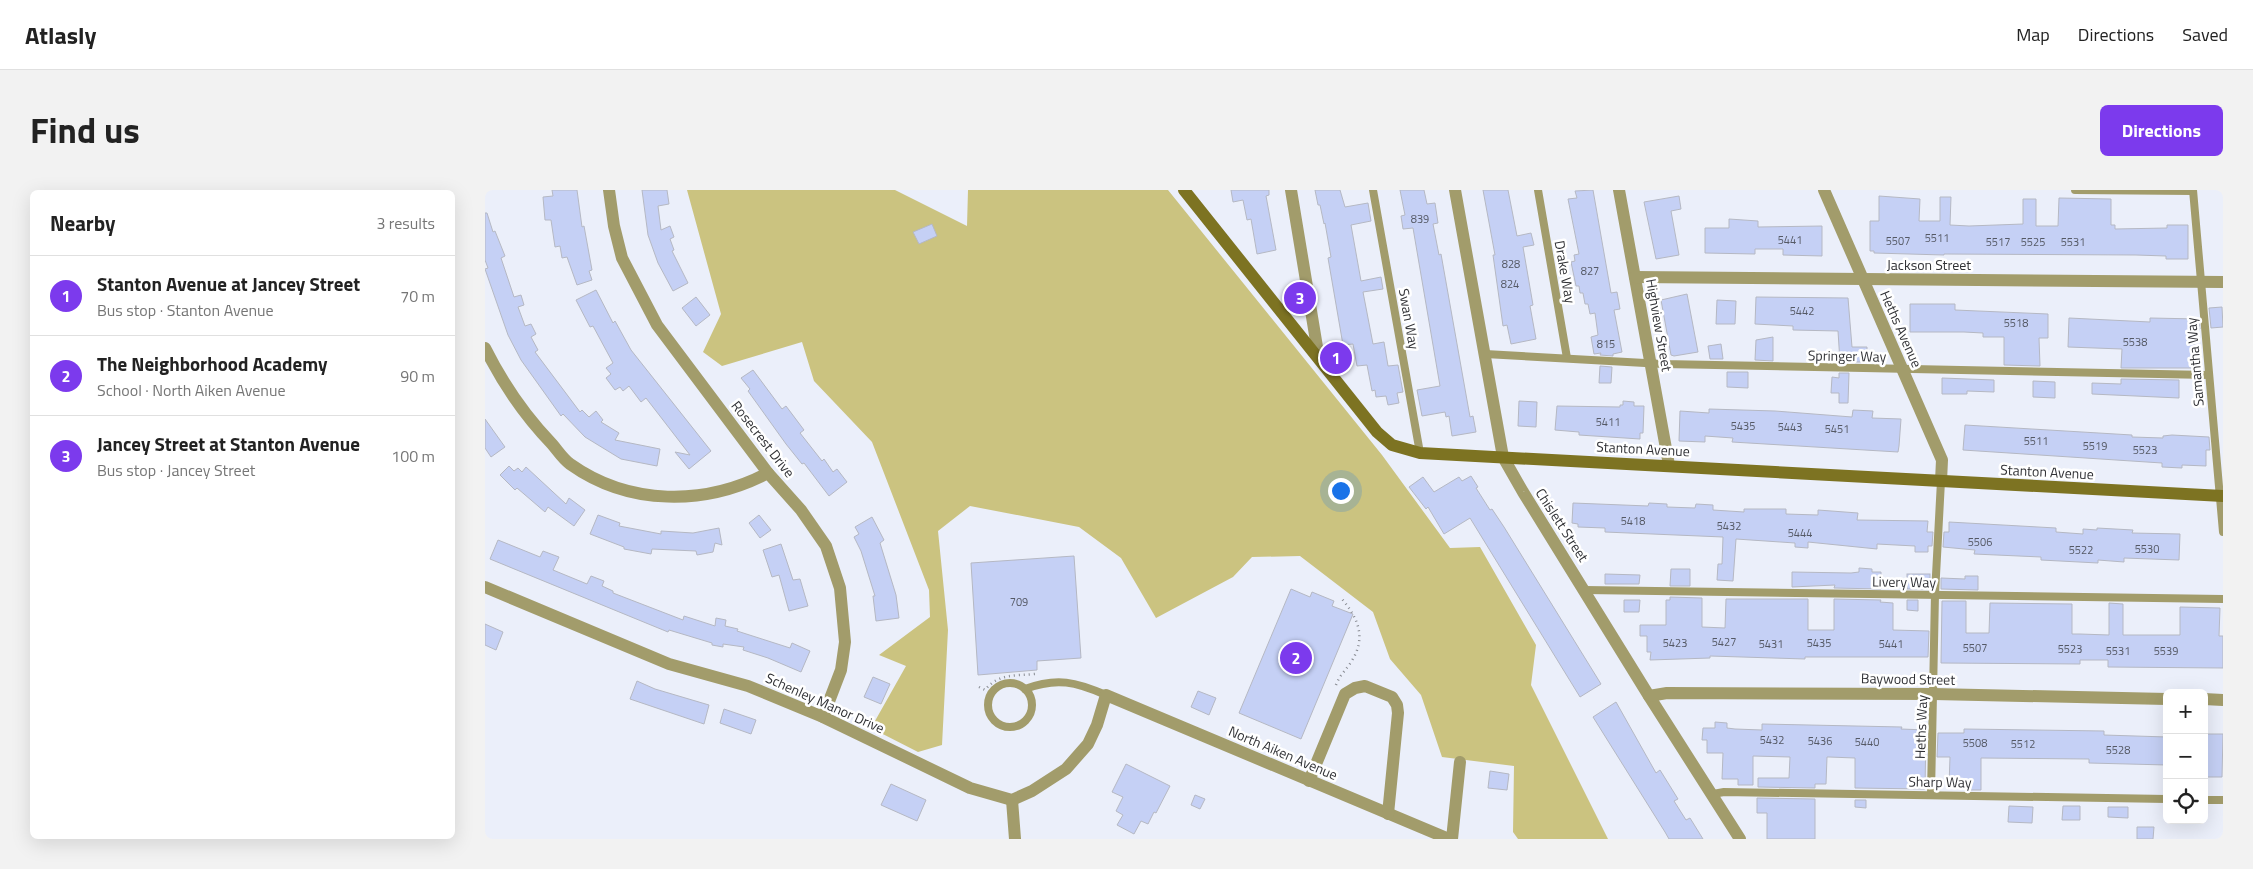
<!DOCTYPE html>
<meta charset="utf-8">
<style>
body{margin:0;font-family:"Titillium Web",sans-serif;background:#f2f2f2;color:#222}
.controls{position:absolute;right:15px;bottom:15px;display:grid;overflow:hidden;border-radius:8px;box-shadow:0 5px 20px #0002}
.controls button{width:45px;height:45px;display:grid;place-items:center;padding:0;border:0;border-bottom:1px solid #e0e0e0;background:#fff;color:#222;font:25px sans-serif}
.you{position:absolute;left:855px;top:300px;width:18px;height:18px;margin:-12px;border:4px solid #fff;border-radius:50%;background:#1a73e8;box-shadow:0 0 0 8px #1a73e833}
.badge{display:grid;place-items:center;width:32px;height:32px;border-radius:50%;background:#7c3aed;color:#fff;font-size:16px;font-weight:700}
.pin{position:absolute;translate:-50% -50%;border:2px solid #fff;box-shadow:0 1px 5px #0006}
.list{margin:0;padding:0;list-style:none}
h2{display:flex;justify-content:space-between;align-items:center;height:65px;margin:0;padding:0 20px;font-size:21px}
h2 small{font-size:16px;font-weight:400;color:#767676}
.list li{display:grid;grid-template-columns:32px 1fr auto;gap:15px;align-items:center;box-sizing:border-box;height:80px;padding:0 20px;border-top:1px solid #e0e0e0}
.list b{display:block;font-size:19px;white-space:nowrap}
.list p{margin:0;font-size:16px;white-space:nowrap;color:#767676}
.list em{font-size:16px;font-style:normal;color:#767676}
.icon{flex:none;width:28px;height:28px;fill:none;stroke:currentColor;stroke-width:2;stroke-linecap:round;stroke-linejoin:round}
.map{position:relative;flex:none;width:1738px;height:649px;overflow:hidden;border-radius:8px}
header{display:flex;align-items:center;gap:30px;box-sizing:border-box;height:70px;padding:0 25px;background:#fff;border-bottom:1px solid #e0e0e0}
header strong{font-size:24px}
nav{display:flex;gap:28px;margin-inline-start:auto;font-size:18px}
.intro{display:flex;align-items:center;justify-content:space-between;box-sizing:border-box;height:120px;padding:0 30px}
h1{margin:0;font-size:35px}
.button{padding:12px 22px;border-radius:8px;background:#7c3aed;color:#fff;font-size:18px;font-weight:700}
main{display:flex;gap:30px;padding:0 30px}
aside{flex:1;background:#fff;border-radius:8px;box-shadow:0 5px 20px #0002}
.map>svg:first-child{display:block}
</style>
<header>
<strong>Atlasly</strong>
<nav><a>Map</a><a>Directions</a><a>Saved</a></nav>
</header>
<div class="intro"><h1>Find us</h1><a class="button">Directions</a></div>
<main>
<aside>
<h2>Nearby<small>3 results</small></h2>
<ul class="list">
<li><span class="badge">1</span><div><b>Stanton Avenue at Jancey Street</b><p>Bus stop · Stanton Avenue</p></div><em>70 m</em></li>
<li><span class="badge">2</span><div><b>The Neighborhood Academy</b><p>School · North Aiken Avenue</p></div><em>90 m</em></li>
<li><span class="badge">3</span><div><b>Jancey Street at Stanton Avenue</b><p>Bus stop · Jancey Street</p></div><em>100 m</em></li>
</ul>
</aside>
<div class="map">
<svg width="1738" height="649" viewBox="0 0 1738 649">
<rect width="100%" height="100%" fill="#ebeffa"/>
<path fill="#cbc380" d="M202,0h208l72,36 1,-36h200l214,265 68,93 30,-1 56,98 -5,40 77,154h-90l-5,-7 1,-66 -72,-9 -21,-62 -31,-36 -17,-47 -73,-56 -48,1 -19,20 -77,41 -35,-60 -42,-31 -109,-21 -32,25 10,99 -6,115 -24,7 -47,-24 35,-62 -27,-11 51,-38 -1,-27 -57,-148 -58,-61 -12,-39 -80,24 -19,-14 18,-38z"/>
<g fill="#c5d0f5" stroke="#b5b8c3">
<path d="M67,0h25l5,37 2,-1 8,44 -3,1 3,9 -15,5 -10,-28 -5,1 -2,-12 -5,1 -4,-27h-6l-2,-23 10,-1z"/>
<path d="M157,0h25l2,14 -11,2 3,24 9,-4 4,11 -4,2 4,11 -2,1 16,32 -15,8 -15,-28 -10,-28z"/>
<path d="M746,0h38v5l-3,1 10,54 -19,4 -6,-35 -4,1 -4,-20 -10,2z"/>
<path d="M830,0h25l5,17 23,-4 3,18 -20,4 10,56 20,-4 2,12 -20,3 10,52 11,-2 4,24 10,-1 5,27 -6,1 2,10 -11,2 -2,-9 -10,1 -1,-7 -3,1 -5,-26 -10,1 -4,-22 -10,1 -15,-87 3,-1 -6,-34 -1,1 -4,-19h-2z"/>
<path d="M915,0h24l3,14 8,-1 3,20 -5,1 6,31 2,-1 29,163 3,-1 3,16 -24,4 -3,-20 -3,1 -1,-5 -23,4 -5,-26 23,-4 -27,-158 -10,1 -2,-13 4,-1z"/>
<path d="M998,0h25l9,46 14,-3 3,12 -11,2 10,58 -3,1 6,33 -25,5 -4,-19 -4,1 -10,-71h2z"/>
<path d="M1108,0l18,103 6,-1 3,17 -6,1 8,42 -9,2v2l-13,-1 1,-2 -7,1 -3,-17 7,-2 -3,-22 -5,1 -2,-10h-3l-2,-11h-3l-1,-7h-3l-5,-24 4,-1 -1,-6 5,-1 -11,-55 9,-1 -2,-7z"/>
<path d="M1194,6l2,13 -10,2 8,44 -23,4 -12,-57z"/>
<path d="M1394,6l41,3 -1,22h21v-24h11l-1,28 19,1 54,-2v-25h13v27h22l1,-28 52,1v26h4v4l52,-1v-3h21v34h-22v-3l-30,-1 -192,-1v1l-70,-2v-2h-4v-30h9z"/>
<path d="M0,23h2l6,19 2,-1 10,25 -4,2 13,39 7,-2 3,10 -6,2 7,19 6,-2 5,10 -5,3 7,13 -3,2 45,60 2,-2 7,7 7,-6 7,9 -2,2 18,11 -4,7 45,9 -3,17 -36,-7 -36,-22 -22,-23 -2,2 -40,-56 -13,-25 -23,-66 3,-1 -3,-8z"/>
<path d="M1244,29l29,2v6l64,-1v30l-39,-1v-6h-28v5l-50,-1v-25h24z"/>
<path d="M447,34l5,12 -18,8 -6,-12z"/>
<path d="M111,100l17,33 2,-2 16,29 80,101 -22,18 -14,-17 15,3 -44,-57 -5,4 -12,-16 -6,5 -3,-4 -5,3 -9,-12 5,-4 -5,-6 7,-5 -20,-37 -3,1 -14,-27z"/>
<path d="M1202,104l11,58 -24,4 -3,-1 -10,-55z"/>
<path d="M211,107l14,18 -14,11 -14,-18z"/>
<path d="M1271,107l92,1 4,49h15v15h-27l-2,-31 -45,-1v-4l-38,-2z"/>
<path d="M1232,110l19,1 -1,23h-19z"/>
<path d="M1425,114h45v6l93,4v24h-9l1,28 -36,-1v-28h-21v-4l-19,-1h-54z"/>
<path d="M1737,117l1,20 -12,1 -2,-20z"/>
<path d="M1584,128l81,4v-4l49,1 1,10 -6,1v38h-73l1,-19 -54,-2z"/>
<path d="M1288,147v24l-18,-1 1,-20z"/>
<path d="M1236,154l2,15h-13l-2,-13z"/>
<path d="M1115,176l12,1 -1,16h-12z"/>
<path d="M268,180l29,39 4,-3 18,24 -4,3 22,28 2,-2 9,13 4,-3 10,13 -18,14 -25,-33 -2,1 -16,-20 -38,-53 2,-2 -9,-11z"/>
<path d="M1242,182h21v16l-21,-1z"/>
<path d="M1354,183h10l-1,30h-9v-10h-8l1,-16 7,1z"/>
<path d="M1457,188l52,2v12l-27,-1v3h-25z"/>
<path d="M1636,189l58,1v18l-87,-4v-11l29,1z"/>
<path d="M1548,191l22,1v16l-22,-1z"/>
<path d="M1034,211l18,1 -1,25 -18,-1z"/>
<path d="M1138,211l11,1v4h10l-1,27h-3v6l-61,-4v-3l-24,-2 2,-24 63,1v-2h3z"/>
<path d="M1224,219l66,2 77,6 1,-7 20,1 -1,7 29,1 -2,27 -1,6 -166,-10 1,-4 -28,-2v6l-26,-1 1,-30 29,2z"/>
<path d="M0,229l20,28 -14,10 -6,-9z"/>
<path d="M1480,235l167,10v2l31,1v-2l9,-1 37,2 1,13h-4v16l-24,-1v3l-20,-1v-4l-199,-13z"/>
<path d="M24,276l5,5 4,-3 4,4 4,-5 40,37 3,-6 16,12 -11,16 -26,-19 -3,5 -28,-24 -2,2 -15,-15z"/>
<path d="M986,286l7,11 -2,1 14,22 2,-1 12,18 97,157 -21,13 -110,-179 -26,16 -16,-27 -2,2 -17,-22 14,-10 11,15 25,-15 3,4z"/>
<path d="M1088,313l75,3 1,-3 18,1v3l28,1 1,-4 17,1v5l31,2v-3h42v5l32,1v-5l40,3 -1,7 71,1 -1,11h6l-1,14h-4v6h-13v-6l-38,-2v5l-69,-7v6l-13,-1v-4l-59,-4 -3,42 -16,-1 1,-16h4l1,-27 -118,-5v-4l-27,-1v-3l-6,-1z"/>
<path d="M113,325l22,8 -1,3 42,8v-3l32,2 26,-5 3,17 -7,-2 -2,9 -16,3 -1,-4 -44,-2 -1,5 -27,-5v-2l-34,-13z"/>
<path d="M274,325l12,15 -11,8 -11,-15z"/>
<path d="M387,327l12,23 -4,3 16,52 3,23 -23,3 -3,-25h2l-14,-45 -7,-14 5,-3 -4,-7z"/>
<path d="M1464,332l107,6v4l27,2v-5l14,1v-2l36,2 -1,3 48,1 -1,26 -55,-2v4l-26,-2v3l-57,-3v-3l-67,-3 1,-4 -32,-3 1,-15h5z"/>
<path d="M13,350l42,17 3,-6 16,6 -6,13 34,14 4,-8 13,5 -2,5 11,5v2l70,27 1,-4 31,10 1,-8 10,2 -1,6 13,3 -1,2 53,17 2,-5 18,8 -9,21 -33,-14 -25,-8 1,-3 -21,-3v3l-11,-2v-2l-43,-13 -1,2 -178,-73z"/>
<path d="M296,354l12,36 7,-1 8,27 -19,5 -10,-36 -7,2 -9,-27z"/>
<path d="M589,366l7,102 -44,3v9l-59,5 -7,-112z"/>
<path d="M1374,378l13,1v3h9v17l-47,-1 1,-3 -43,2v-15l59,1 8,-1z"/>
<path d="M1186,379h19v17h-20z"/>
<path d="M1120,384l35,1 -1,9h-34z"/>
<rect x="1422" y="384" width="23" height="15"/>
<path d="M1480,386h13v14l-37,-1v-11l24,1z"/>
<path d="M806,399l19,8 2,-5 22,9 -2,5 21,8 -52,125 -62,-26z"/>
<path d="M1185,407l32,1v29l23,1 1,-29h82v31h26v-31l47,1 -1,2 13,1v27l36,1 -1,26h-123v2l-95,-3v2l-60,2 1,-8h-4v-16h-7v-11h26v-25h4z"/>
<path d="M1139,410h16l-1,12h-15z"/>
<path d="M1422,410h11v11l-11,-1z"/>
<path d="M1457,411h24v32h23l1,-30 82,1v30h8l29,1v-32l14,1v31h57v-28l40,1 -1,28h4v32l-115,-1v-7h-28v4l-139,-1z"/>
<path d="M0,434l18,8 -7,18 -11,-5z"/>
<path d="M388,487l17,7 -9,20 -17,-7z"/>
<path d="M152,491l18,8 54,16 -5,19 -74,-25z"/>
<path d="M713,501l18,7 -7,17 -18,-8z"/>
<path d="M1131,512l40,71 4,-3 18,29 -4,2 12,19 4,-2 13,21h-34l-4,-7 -72,-115z"/>
<path d="M239,519l32,11 -5,14 -31,-11z"/>
<path d="M1230,532l12,1v5l8,1 27,1v-6l140,3 -1,2 25,1 -1,59 -70,-1v-30l-26,-1h-2l-1,27h-11v4l-57,-1v-9h31l1,-21 -37,-1v29h-15v-6h-16l1,-26h-16v-13h-5l1,-12h12z"/>
<path d="M1479,539l140,2v4l63,2v28l-78,-2v-4l-108,-1v32h-16v-3h-16l1,-30h-13l1,-24h26z"/>
<path d="M1719,544h19l-1,43h-18z"/>
<path d="M641,574l44,22 -14,27 -2,-1 -6,12 -7,-3 -7,13 -17,-9 6,-10 -7,-4 7,-14 -11,-5z"/>
<path d="M1005,581l19,3 -2,16 -19,-2z"/>
<path d="M406,594l35,16 -9,21 -36,-16z"/>
<path d="M710,605l10,4 -5,10 -9,-4z"/>
<path d="M1272,608l58,1v40h-48v-26h-10z"/>
<path d="M1370,610h11v8l-11,-1z"/>
<path d="M1524,616l24,1 -1,16 -24,-1z"/>
<path d="M1578,616h17v14h-18z"/>
<path d="M1623,617h20v11l-20,-1z"/>
<path d="M1652,637h17l-1,12h-16z"/>
</g>
<g fill="none" stroke-linecap="round" stroke-linejoin="round">
<g stroke="#898c93" stroke-width="2.5" stroke-dasharray="1 4" stroke-linecap="butt">
<path d="M851,495c3,-9 10,-15 15,-23 16,-24 7,-44 -9,-63"/>
<path d="M494,497l6,3c14,-17 30,-14 50,-16"/>
</g>
<g stroke="#a29c6b" stroke-width="8">
<path d="M888,0l47,263"/>
<path d="M1053,0l29,168"/>
<path d="M1590,0l118,1"/>
<path d="M1708,0l30,342"/>
<path d="M1000,164l178,10 546,11"/>
<path d="M1100,400l638,9"/>
<circle cx="525" cy="515" r="22"/>
<path d="M540,499c32,-12 51,-7 81,6"/>
<path d="M1228,604l11,-2 443,7"/>
<path d="M1446,604l4,-200 6,-113"/>
<path d="M1719,610h19"/>
</g>
<g stroke="#a29c6b" stroke-width="12">
<path d="M124,0l5,36 8,32 35,67 111,148 33,37 25,36 14,42 5,54 -4,28 -18,47"/>
<path d="M806,0l28,169"/>
<path d="M970,0l48,267 20,35 126,204 91,143"/>
<path d="M1134,0l50,275"/>
<path d="M1339,0l118,270 -1,21"/>
<path d="M1150,87l588,5"/>
<path d="M0,158c18,36 39,67 67,96 6,7 11,15 18,20 59,42 135,42 198,9"/>
<path d="M0,397l184,77 79,22 75,31 147,71 42,12 20,-9 34,-22 22,-25 9,-19 9,-30 343,144"/>
<path d="M1164,506l18,-3 267,1 233,5"/>
<path d="M1719,509l19,1"/>
<path d="M824,591l36,-87 10,-6 10,-2 27,11 5,8 1,8 -10,101"/>
<path d="M527,610l3,39"/>
<path d="M967,649l8,-77"/>
</g>
<path stroke="#7d7322" stroke-width="12" d="M699,0l193,242 15,13 28,8 803,43"/>
</g>
<g text-anchor="middle" stroke-width="5" stroke-linejoin="round" paint-order="stroke">
<g font-size="11" fill="#555965">
<text x="935" y="33">839</text>
<text x="1452" y="52">5511</text>
<text x="1305" y="54">5441</text>
<text x="1413" y="55">5507</text>
<text x="1513" y="56">5517</text>
<text x="1548" y="56">5525</text>
<text x="1588" y="56">5531</text>
<text x="1026" y="78">828</text>
<text x="1105" y="85">827</text>
<text x="1025" y="98">824</text>
<text x="1317" y="125">5442</text>
<text x="1531" y="137">5518</text>
<text x="1650" y="156">5538</text>
<text x="1121" y="158">815</text>
<text x="1123" y="236">5411</text>
<text x="1258" y="240">5435</text>
<text x="1305" y="241">5443</text>
<text x="1352" y="243">5451</text>
<text x="1551" y="255">5511</text>
<text x="1610" y="260">5519</text>
<text x="1660" y="264">5523</text>
<text x="1148" y="335">5418</text>
<text x="1244" y="340">5432</text>
<text x="1315" y="347">5444</text>
<text x="1495" y="356">5506</text>
<text x="1662" y="363">5530</text>
<text x="1596" y="364">5522</text>
<text x="534" y="416">709</text>
<text x="1239" y="456">5427</text>
<text x="1190" y="457">5423</text>
<text x="1334" y="457">5435</text>
<text x="1286" y="458">5431</text>
<text x="1406" y="458">5441</text>
<text x="1490" y="462">5507</text>
<text x="1585" y="463">5523</text>
<text x="1633" y="465">5531</text>
<text x="1681" y="465">5539</text>
<text x="1287" y="554">5432</text>
<text x="1335" y="555">5436</text>
<text x="1382" y="556">5440</text>
<text x="1490" y="557">5508</text>
<text x="1538" y="558">5512</text>
<text x="1633" y="564">5528</text>
</g>
<g font-size="14" fill="#303135" stroke="#fff">
<text x="1444" y="80">Jackson Street</text>
<text transform="translate(1080 82) rotate(80)" y="5">Drake Way</text>
<text transform="translate(924 129) rotate(80)" y="5">Swan Way</text>
<text transform="translate(1174 135) rotate(80)" y="5">Highview Street</text>
<text transform="translate(1416 139) rotate(66)" y="5">Heths Avenue</text>
<text transform="translate(1362 166) rotate(1)" y="5">Springer Way</text>
<text transform="translate(1710 172) rotate(-95)" y="5">Samantha Way</text>
<text transform="translate(278 249) rotate(52)" y="5">Rosecrest Drive</text>
<text transform="translate(1158 259) rotate(3)" y="5">Stanton Avenue</text>
<text transform="translate(1562 282) rotate(3)" y="5">Stanton Avenue</text>
<text transform="translate(1077 335) rotate(57)" y="5">Chislett Street</text>
<text transform="translate(1419 392) rotate(1)" y="5">Livery Way</text>
<text transform="translate(1423 489) rotate(1)" y="5">Baywood Street</text>
<text transform="translate(340 513) rotate(24)" y="5">Schenley Manor Drive</text>
<text transform="translate(1436 537) rotate(-88)" y="5">Heths Way</text>
<text transform="translate(798 563) rotate(23)" y="5">North Aiken Avenue</text>
<text transform="translate(1455 592) rotate(1)" y="5">Sharp Way</text>
</g>
</g>
</svg>
<div class="controls">
<button>+</button>
<button>−</button>
<button><svg class="icon" aria-label="locate" viewBox="0 0 24 24"><circle cx="12" cy="12" r="6"/><path d="M12 2v4M12 18v4M2 12h4M18 12h4"/></svg></button>
</div>
<div class="you"></div>
<div class="pin badge" style="left:851px;top:168px">1</div>
<div class="pin badge" style="left:811px;top:468px">2</div>
<div class="pin badge" style="left:815px;top:108px">3</div>
</div>
</main>
